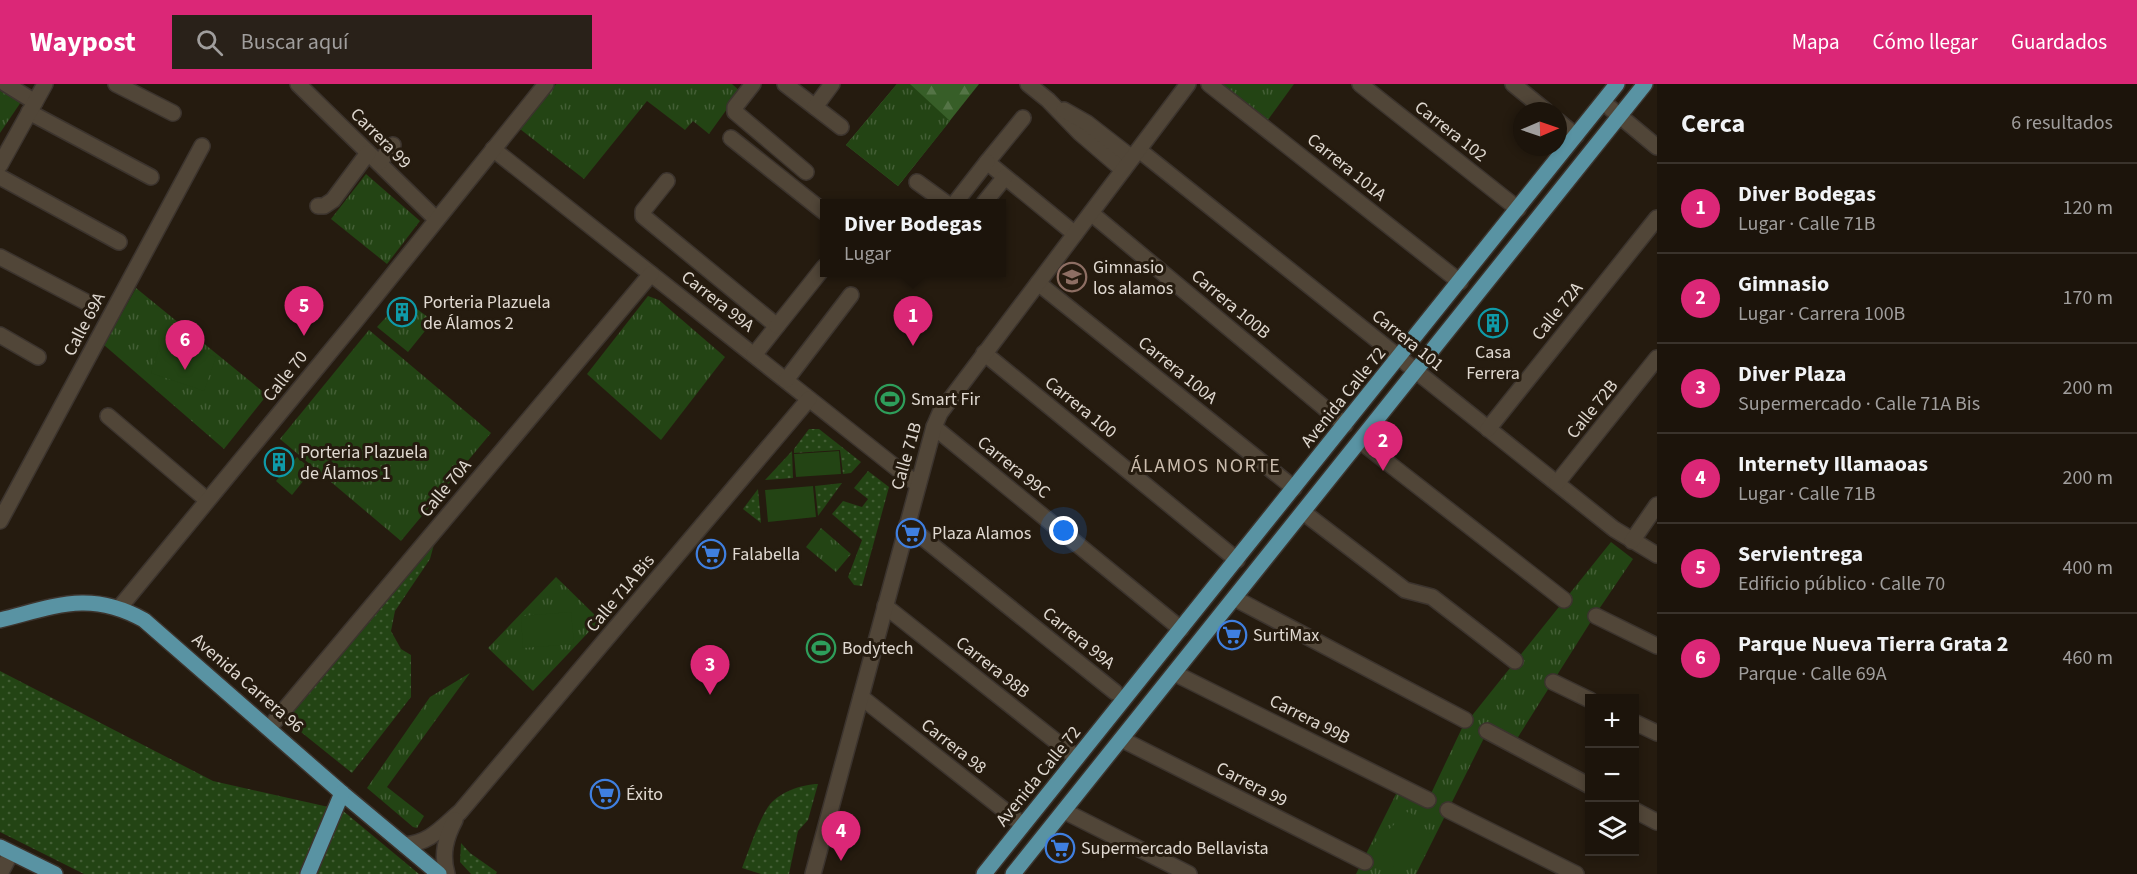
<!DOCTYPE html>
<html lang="es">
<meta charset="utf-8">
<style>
body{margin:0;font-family:"Source Sans 3",sans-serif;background:#292119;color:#f1f3f6}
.controls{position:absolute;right:18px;bottom:18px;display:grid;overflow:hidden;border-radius:0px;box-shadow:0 3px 9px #0003}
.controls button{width:54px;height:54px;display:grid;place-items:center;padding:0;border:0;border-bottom:2px solid #3a332c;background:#1c140b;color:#f1f3f6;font:30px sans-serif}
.compass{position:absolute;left:1513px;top:18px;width:54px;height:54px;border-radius:50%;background:#1c140b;box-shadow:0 3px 9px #0003;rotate:88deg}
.you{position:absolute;left:1064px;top:447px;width:21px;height:21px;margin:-15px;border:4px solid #fff;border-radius:50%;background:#1a73e8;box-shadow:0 0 0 9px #1a73e833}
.badge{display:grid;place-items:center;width:39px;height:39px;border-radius:50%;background:#db2777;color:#fff;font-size:20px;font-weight:700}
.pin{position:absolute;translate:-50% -50px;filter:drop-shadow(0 2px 3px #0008)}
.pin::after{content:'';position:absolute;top:32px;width:21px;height:18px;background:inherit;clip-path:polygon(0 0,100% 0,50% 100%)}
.popup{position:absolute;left:820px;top:115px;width:186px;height:78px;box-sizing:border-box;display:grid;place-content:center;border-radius:0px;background:#1c140b;filter:drop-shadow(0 2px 4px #0005);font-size:20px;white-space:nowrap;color:#a09e9d}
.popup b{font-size:22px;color:#f1f3f6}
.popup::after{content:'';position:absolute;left:50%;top:100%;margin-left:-12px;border:12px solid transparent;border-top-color:#1c140b}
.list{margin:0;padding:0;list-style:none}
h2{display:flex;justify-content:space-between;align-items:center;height:78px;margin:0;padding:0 24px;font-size:26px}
h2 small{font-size:20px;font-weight:400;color:#a09e9d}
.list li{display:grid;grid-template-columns:39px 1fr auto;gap:18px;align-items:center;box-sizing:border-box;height:90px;padding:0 24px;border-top:2px solid #3a332c}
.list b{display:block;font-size:22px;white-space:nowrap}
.list p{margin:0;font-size:20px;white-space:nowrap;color:#a09e9d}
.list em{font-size:20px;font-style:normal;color:#a09e9d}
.icon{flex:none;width:33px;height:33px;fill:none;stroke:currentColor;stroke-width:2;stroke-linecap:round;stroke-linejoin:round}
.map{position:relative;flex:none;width:1657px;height:790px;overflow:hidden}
header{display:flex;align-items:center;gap:36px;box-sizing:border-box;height:84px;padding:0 30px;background:#db2777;color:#fff}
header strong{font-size:28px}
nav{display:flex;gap:33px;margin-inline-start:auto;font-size:21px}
.search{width:420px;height:54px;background:#292119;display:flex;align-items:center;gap:15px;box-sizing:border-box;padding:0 21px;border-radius:0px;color:#a09e9d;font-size:22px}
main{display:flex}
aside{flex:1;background:#1c140b}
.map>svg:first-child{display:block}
</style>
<header>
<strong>Waypost</strong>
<div class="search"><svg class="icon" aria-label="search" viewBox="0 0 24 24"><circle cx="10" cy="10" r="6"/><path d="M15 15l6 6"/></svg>Buscar aquí</div>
<nav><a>Mapa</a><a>Cómo llegar</a><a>Guardados</a></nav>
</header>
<main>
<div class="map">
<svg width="1657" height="790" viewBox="0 0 1657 790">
<defs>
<pattern id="grass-dots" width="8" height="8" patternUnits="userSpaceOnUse" patternTransform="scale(1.5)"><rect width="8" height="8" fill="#234414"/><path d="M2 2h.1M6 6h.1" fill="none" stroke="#435e35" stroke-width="1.8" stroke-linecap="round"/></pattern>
<pattern id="forest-firs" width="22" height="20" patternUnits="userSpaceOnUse" patternTransform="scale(1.5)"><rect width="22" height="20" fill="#375e28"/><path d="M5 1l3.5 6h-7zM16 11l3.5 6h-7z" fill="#547446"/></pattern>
<pattern id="park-tufts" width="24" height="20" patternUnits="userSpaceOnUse" patternTransform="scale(1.5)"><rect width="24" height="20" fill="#234414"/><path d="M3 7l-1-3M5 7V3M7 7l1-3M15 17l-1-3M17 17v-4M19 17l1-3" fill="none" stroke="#435e35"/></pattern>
</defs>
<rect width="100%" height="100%" fill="#251b0f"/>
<g fill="url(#grass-dots)">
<path d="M809,345h10l42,33 -10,11 -8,1 -3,-24 -46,3v-4z"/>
<path d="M792,367l1,27 -28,2z"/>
<path d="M868,387l21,16 -27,99 -8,-1 -6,-8 14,-37 -30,-26 11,-13 19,6 6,-8 -14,-11z"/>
<path d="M842,399l-24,33 -3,-30z"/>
<path d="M758,405l3,34 -18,-14z"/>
<path d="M436,453l-6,22 -35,52 -4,20 10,18 10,6v42l-59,76 -71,-57z"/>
<path d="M0,587l213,110 129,29 77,64h-335l-84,-42z"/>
<path d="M818,700l-10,36 -10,11 -9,43h-28l-19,-6c7,-18 16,-46 26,-61 9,-14 34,-23 50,-23z"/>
<path d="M461,759l9,10 27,19 -1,2h-25l-11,-12z"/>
</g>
<path fill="url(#forest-firs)" d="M897,0h82l-81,102 -52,-41z"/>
<g fill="url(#park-tufts)">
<path d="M556,0h176l8,7 -31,43 -16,-13 -8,9 -38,-29 -63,78 -64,-50z"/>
<path d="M897,0h13l40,37 -52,65 -52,-41z"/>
<path d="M1215,0h79l-29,40z"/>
<path d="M0,5l21,13 -21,31z"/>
<path d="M366,90l54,47 -33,43 -56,-45z"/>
<path d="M136,204l131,107 -43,54 -120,-104z"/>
<path d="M648,212l11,4 66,57 -64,83 -74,-66z"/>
<path d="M417,225l16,12 -25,31 -31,-25 11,-12 15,12z"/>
<path d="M369,246l122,103 -90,108 -121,-102z"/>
<path d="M297,373l15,13 -20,25 -16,-14z"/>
<path d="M821,444l30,26 -15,18 -30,-25z"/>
<path d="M1611,458l22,17 -38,56 -82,130 -26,-13 -71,142h-60l44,-88 28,14 34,-72z"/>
<path d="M556,493l44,43 -67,71 -45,-43z"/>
<path d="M470,589l-83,114 37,29 -7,12 -4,-1 -46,-39 63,-91z"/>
</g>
<g fill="#234414">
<path d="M162,254l54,19 -12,34 -53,-18z"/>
<path d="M839,367l2,23 -45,3 -2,-23z"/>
<path d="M813,402l3,31 -48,5 -3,-32z"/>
<path d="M571,528l3,32 -51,4 -2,-32z"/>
<path d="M1409,727l21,23 -36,33 -21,-23z"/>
</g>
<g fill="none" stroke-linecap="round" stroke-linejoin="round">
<g stroke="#3c342e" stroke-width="18">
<g id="minor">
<path d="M6,0l29,18"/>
<path d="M116,0l57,29"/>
<path d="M298,0l138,135"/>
<path d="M753,0l-18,23v5l71,60"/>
<path d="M785,0l30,23"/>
<path d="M832,0l-17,23 26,20"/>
<path d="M1028,0l20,16 32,33 43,37"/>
<path d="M1209,0l251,198"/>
<path d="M1360,0l158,125"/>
<path d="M1513,0l33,27"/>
<path d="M1603,18l54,45"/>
<path d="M1064,26l23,13 45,35"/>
<path d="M29,28l122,65"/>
<path d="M1023,34l-36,44 88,72"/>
<path d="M1558,37l18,15"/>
<path d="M731,54l93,74"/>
<path d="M493,65l425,336"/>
<path d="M1139,66l475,379 43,26"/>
<path d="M379,79l14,-18"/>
<path d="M0,81l45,-81"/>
<path d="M0,93l119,65"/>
<path d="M667,97l-24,30v5l134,110 -23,29"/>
<path d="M917,98l29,21"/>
<path d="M955,119l32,-41"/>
<path d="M984,119l21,-26"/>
<path d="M318,122h6l9,-6 35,-47"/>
<path d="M1091,129l254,212"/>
<path d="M0,173l86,45"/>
<path d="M1038,199l256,205"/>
<path d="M777,242l47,-59"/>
<path d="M0,251l38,22"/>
<path d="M984,269l253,207"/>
<path d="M786,296l65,-85"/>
<path d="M108,332l99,84"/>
<path d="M934,343l247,202"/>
<path d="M1488,345l169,-211"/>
<path d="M1360,357l204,159"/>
<path d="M1557,399l100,-125"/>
<path d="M1303,428l102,78 27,7 83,64"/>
<path d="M0,437l202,-375"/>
<path d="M907,441l208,167"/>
<path d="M1632,457l25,-36"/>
<path d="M1234,514l231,122"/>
<path d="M885,522l192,152"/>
<path d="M120,523l233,-283 193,-240"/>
<path d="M1596,532l61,30"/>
<path d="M1174,589l254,127"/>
<path d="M1553,598l37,18"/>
<path d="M861,613l162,128"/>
<path d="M1634,638l23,11"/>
<path d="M269,644l382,-454"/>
<path d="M1487,647l103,55"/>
<path d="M1121,655l244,123"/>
<path d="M1448,726l128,64"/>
<path d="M1634,726l23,12"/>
<path d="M1064,727l125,63"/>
<path d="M404,761c26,-2 37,-17 56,-33l349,-413"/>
<path d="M0,790l11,-21"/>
<path d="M447,790c-6,-20 -1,-37 8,-54"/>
<path d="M813,790l121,-447 6,-14 248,-329"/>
</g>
</g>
<g stroke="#3c342e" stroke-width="18">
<g id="major">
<path d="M0,536c56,-14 90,-30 144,0l198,173 97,81"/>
<path d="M0,763l55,27"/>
<path d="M308,790l34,-81"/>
<path d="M984,790l633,-790"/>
<path d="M1013,790l632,-790"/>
</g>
</g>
<use href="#minor" stroke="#514638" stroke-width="15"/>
<use href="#major" stroke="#5993a3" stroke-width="15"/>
</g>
<defs>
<g id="school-ring" transform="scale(1.5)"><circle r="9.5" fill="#251b0f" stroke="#8d6e63" stroke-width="1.5"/><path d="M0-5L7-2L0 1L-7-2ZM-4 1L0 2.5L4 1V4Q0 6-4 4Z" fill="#8d6e63"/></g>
<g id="building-ring" transform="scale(1.5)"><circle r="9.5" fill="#251b0f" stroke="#0f9aa8" stroke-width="1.5"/><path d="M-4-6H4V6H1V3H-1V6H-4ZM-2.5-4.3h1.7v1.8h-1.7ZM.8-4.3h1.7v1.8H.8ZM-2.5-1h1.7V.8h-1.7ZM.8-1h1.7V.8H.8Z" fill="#0f9aa8"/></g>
<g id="stadium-ring" transform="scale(1.5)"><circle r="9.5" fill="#251b0f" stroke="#2e9e5b" stroke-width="1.5"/><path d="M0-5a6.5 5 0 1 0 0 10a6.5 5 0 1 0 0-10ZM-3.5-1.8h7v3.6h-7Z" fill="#2e9e5b"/></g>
<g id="supermarket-ring" transform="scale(1.5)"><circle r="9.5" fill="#251b0f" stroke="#3f7fe0" stroke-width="1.5"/><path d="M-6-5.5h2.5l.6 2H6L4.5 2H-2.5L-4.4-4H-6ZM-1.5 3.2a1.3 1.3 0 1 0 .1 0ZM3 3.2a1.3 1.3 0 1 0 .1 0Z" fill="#3f7fe0"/></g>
</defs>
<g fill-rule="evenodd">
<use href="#school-ring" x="1072" y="193"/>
<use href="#building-ring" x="402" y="228"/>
<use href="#building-ring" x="1493" y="239"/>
<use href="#stadium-ring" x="890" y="315"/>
<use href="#building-ring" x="279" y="378"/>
<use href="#supermarket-ring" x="911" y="449"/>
<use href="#supermarket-ring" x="711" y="470"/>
<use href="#supermarket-ring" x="1232" y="551"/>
<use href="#stadium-ring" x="821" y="564"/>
<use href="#supermarket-ring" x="605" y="710"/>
<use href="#supermarket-ring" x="1060" y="764"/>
</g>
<g text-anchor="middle" stroke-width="6" stroke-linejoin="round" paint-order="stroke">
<g font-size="18" fill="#e0d9d1" stroke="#251b0f">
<text transform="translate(1451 47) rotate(38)" y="6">Carrera 102</text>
<text transform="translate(381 54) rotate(45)" y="6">Carrera 99</text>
<text transform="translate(1347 83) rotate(39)" y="6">Carrera 101A</text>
<text transform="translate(718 217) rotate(38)" y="6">Carrera 99A</text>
<text transform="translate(1231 220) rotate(40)" y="6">Carrera 100B</text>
<text transform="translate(1557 227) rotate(-51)" y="6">Calle 72A</text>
<text transform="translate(84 240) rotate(-62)" y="6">Calle 69A</text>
<text transform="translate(1408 256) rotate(39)" y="6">Carrera 101</text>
<text transform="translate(1178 286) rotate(39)" y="6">Carrera 100A</text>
<text transform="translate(285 292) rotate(-51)" y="6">Calle 70</text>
<text transform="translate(1343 313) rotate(-51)" y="6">Avenida Calle 72</text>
<text transform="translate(1081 323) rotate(39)" y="6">Carrera 100</text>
<text transform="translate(1592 325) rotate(-51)" y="6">Calle 72B</text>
<text transform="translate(906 372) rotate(-74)" y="6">Calle 71B</text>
<text transform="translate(1014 383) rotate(39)" y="6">Carrera 99C</text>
<text transform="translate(445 404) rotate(-50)" y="6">Calle 70A</text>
<text transform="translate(620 509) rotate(-50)" y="6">Calle 71A Bis</text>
<text transform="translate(1079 554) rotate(39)" y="6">Carrera 99A</text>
<text transform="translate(993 583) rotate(38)" y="6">Carrera 98B</text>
<text transform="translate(248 599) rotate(41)" y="6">Avenida Carrera 96</text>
<text transform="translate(1310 635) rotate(27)" y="6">Carrera 99B</text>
<text transform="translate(954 662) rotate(38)" y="6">Carrera 98</text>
<text transform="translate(1038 692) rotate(-51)" y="6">Avenida Calle 72</text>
<text transform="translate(1252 700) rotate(27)" y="6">Carrera 99</text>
</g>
<g font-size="18" fill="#e0d9d1" stroke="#251b0f" text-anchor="start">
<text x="1093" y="189">Gimnasio<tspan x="1093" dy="21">los alamos</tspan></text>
<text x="423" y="224">Porteria Plazuela<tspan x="423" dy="21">de Álamos 2</tspan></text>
<text x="1493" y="274" text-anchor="middle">Casa<tspan x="1493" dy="21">Ferrera</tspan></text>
<text x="911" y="321">Smart Fir</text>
<text x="300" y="374">Porteria Plazuela<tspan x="300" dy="21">de Álamos 1</tspan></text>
<text x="932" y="455">Plaza Alamos</text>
<text x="732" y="476">Falabella</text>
<text x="1253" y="557">SurtiMax</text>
<text x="842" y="570">Bodytech</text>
<text x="626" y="716">Éxito</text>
<text x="1081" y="770">Supermercado Bellavista</text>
</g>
<g font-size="20" letter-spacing="1.5" fill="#cbbdae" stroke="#251b0f">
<text x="1206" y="388">ÁLAMOS NORTE</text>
</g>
</g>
</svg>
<div class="controls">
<button>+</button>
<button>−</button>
<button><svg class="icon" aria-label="layers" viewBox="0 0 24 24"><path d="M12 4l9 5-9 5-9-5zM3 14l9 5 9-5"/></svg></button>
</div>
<svg class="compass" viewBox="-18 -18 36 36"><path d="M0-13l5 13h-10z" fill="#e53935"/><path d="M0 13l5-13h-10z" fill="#a09e9d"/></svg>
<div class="you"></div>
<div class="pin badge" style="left:913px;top:262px">1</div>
<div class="popup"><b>Diver Bodegas</b>Lugar</div>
<div class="pin badge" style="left:1383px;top:387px">2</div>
<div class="pin badge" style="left:710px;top:611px">3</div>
<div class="pin badge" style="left:841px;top:777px">4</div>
<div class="pin badge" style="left:304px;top:252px">5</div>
<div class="pin badge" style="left:185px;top:286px">6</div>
</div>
<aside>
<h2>Cerca<small>6 resultados</small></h2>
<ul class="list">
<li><span class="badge">1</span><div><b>Diver Bodegas</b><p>Lugar · Calle 71B</p></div><em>120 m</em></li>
<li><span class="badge">2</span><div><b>Gimnasio</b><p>Lugar · Carrera 100B</p></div><em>170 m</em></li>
<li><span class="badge">3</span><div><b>Diver Plaza</b><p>Supermercado · Calle 71A Bis</p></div><em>200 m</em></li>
<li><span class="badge">4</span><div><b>Internety Illamaoas</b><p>Lugar · Calle 71B</p></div><em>200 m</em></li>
<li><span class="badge">5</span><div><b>Servientrega</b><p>Edificio público · Calle 70</p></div><em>400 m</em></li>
<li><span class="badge">6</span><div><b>Parque Nueva Tierra Grata 2</b><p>Parque · Calle 69A</p></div><em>460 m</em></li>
</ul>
</aside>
</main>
